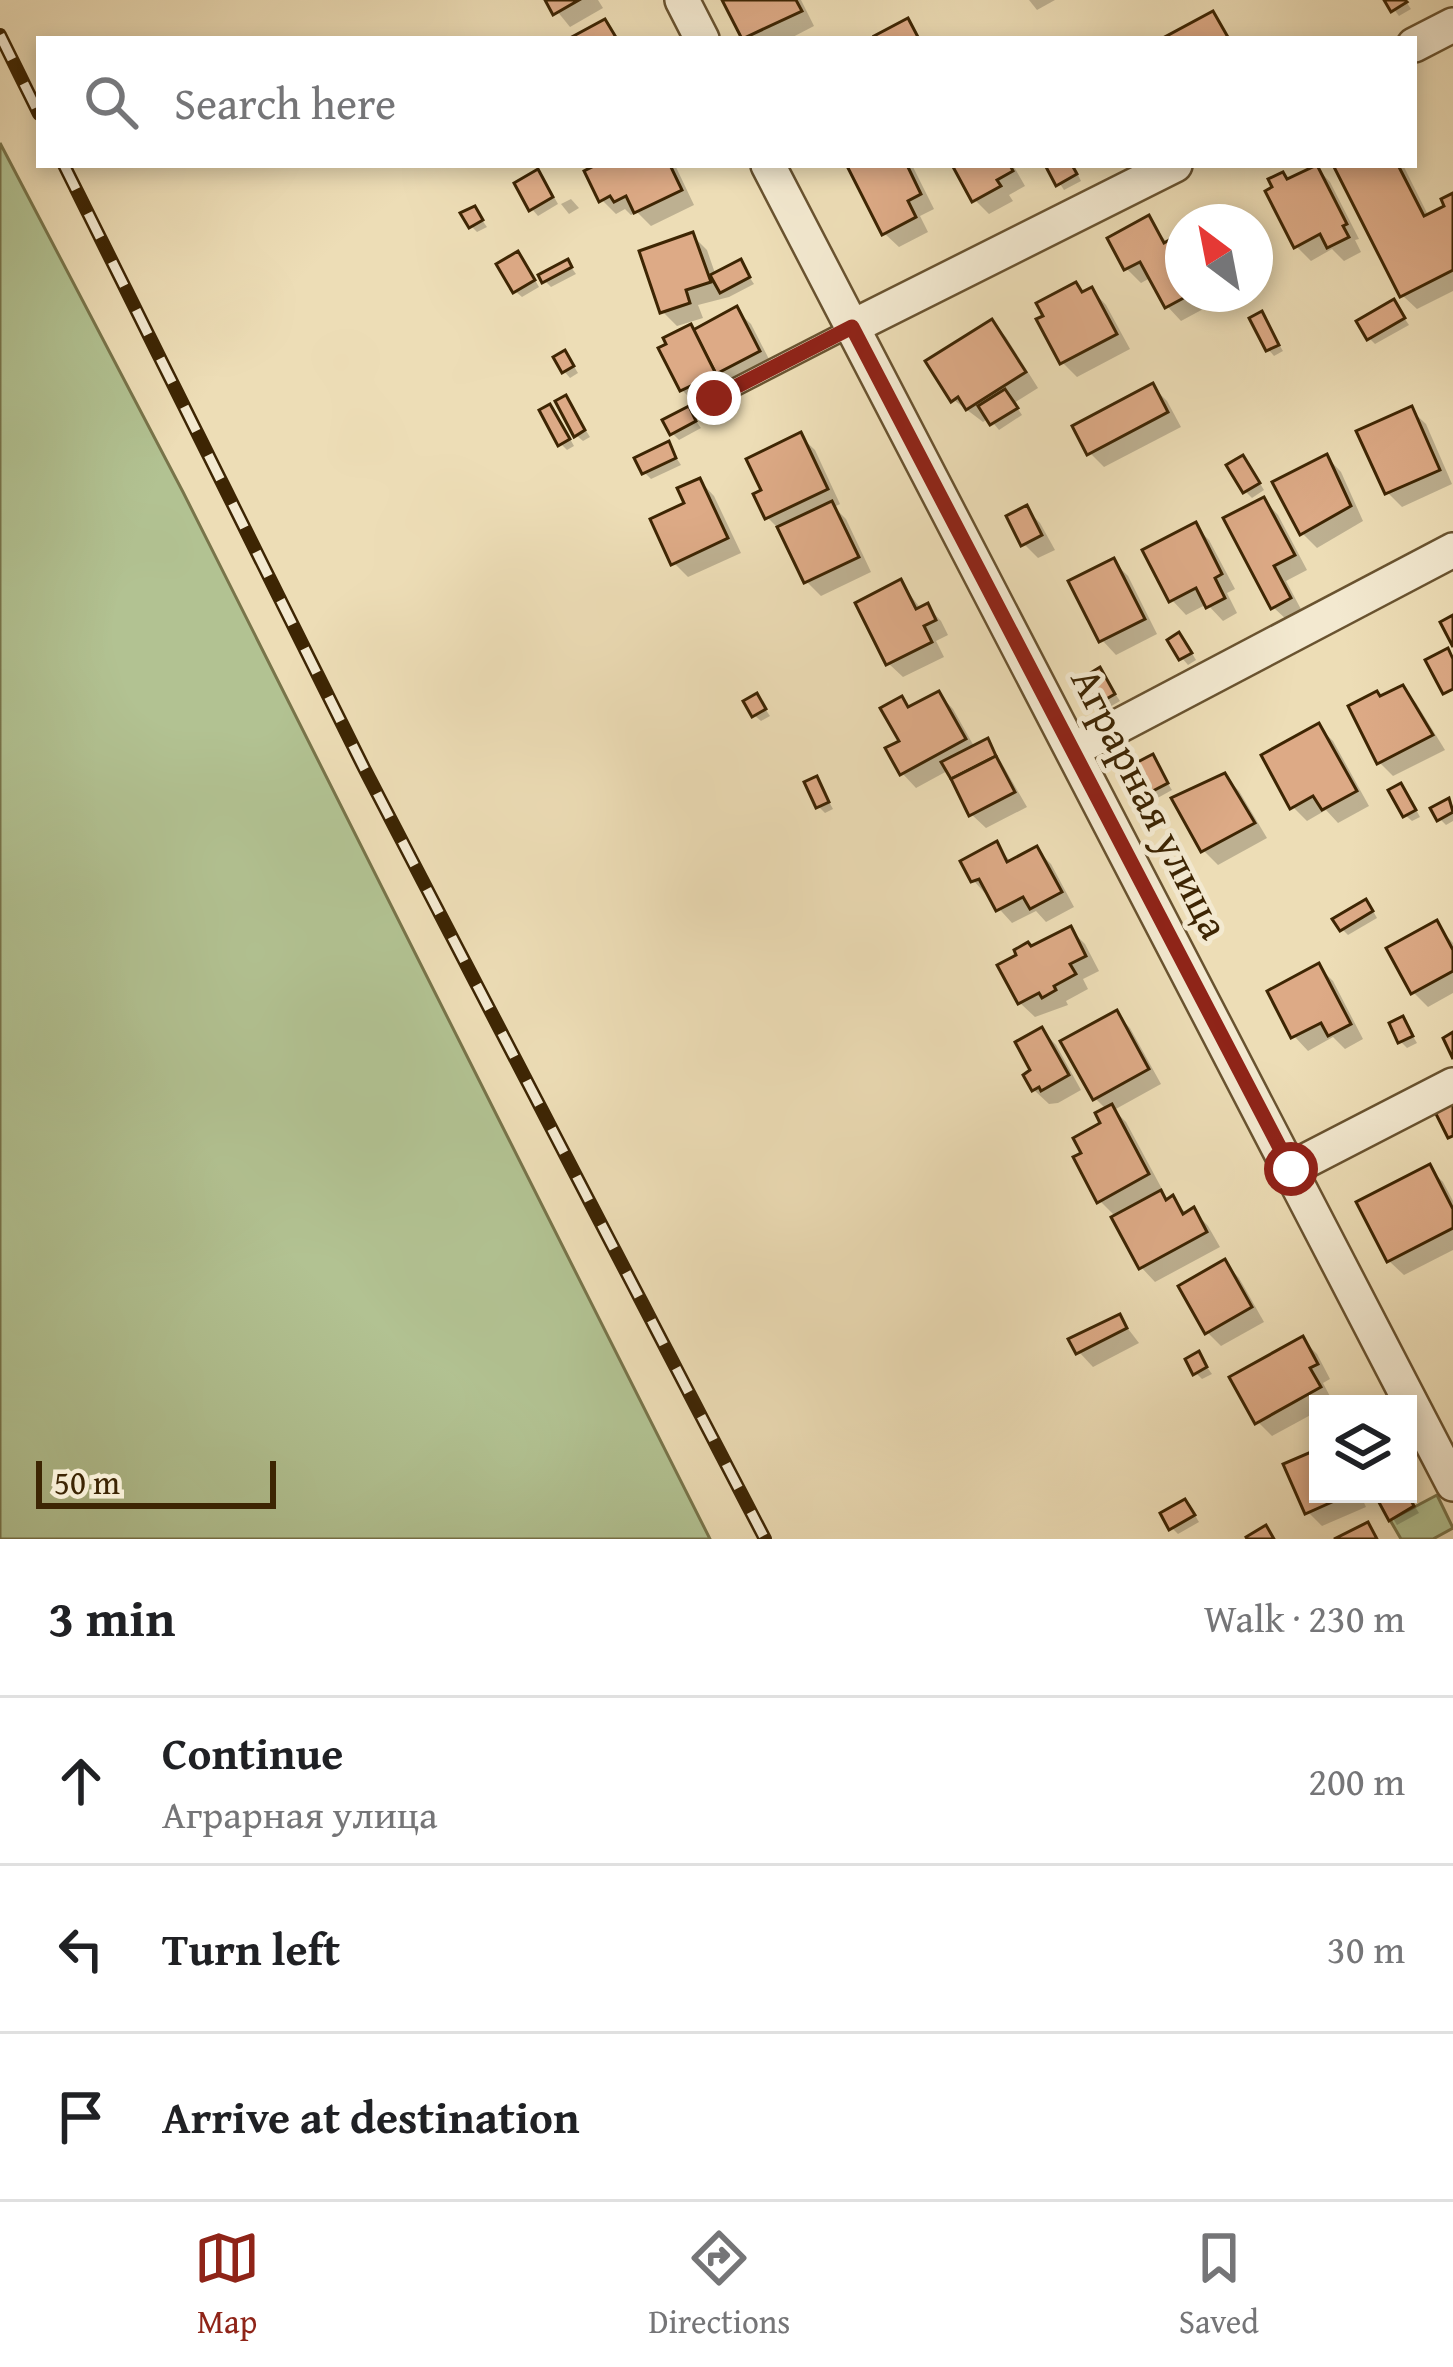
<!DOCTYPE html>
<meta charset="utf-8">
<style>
body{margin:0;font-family:"Gentium Book Plus",serif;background:#f6f6f6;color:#202124}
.controls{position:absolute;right:36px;bottom:36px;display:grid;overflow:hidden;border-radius:0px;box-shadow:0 6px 18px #0003}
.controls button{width:108px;height:108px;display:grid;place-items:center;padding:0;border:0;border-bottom:3px solid #e0e0e0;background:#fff;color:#202124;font:60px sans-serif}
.compass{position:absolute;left:1165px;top:204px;width:108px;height:108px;border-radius:50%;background:#fff;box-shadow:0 6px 18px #0003;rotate:328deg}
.scale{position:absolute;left:36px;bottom:30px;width:240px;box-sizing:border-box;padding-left:12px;border:6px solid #3d2503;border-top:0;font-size:33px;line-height:42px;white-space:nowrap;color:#3d2503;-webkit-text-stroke:9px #f3e9d0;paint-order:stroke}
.stop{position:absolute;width:36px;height:36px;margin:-27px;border:9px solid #8f2418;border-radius:50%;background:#fff}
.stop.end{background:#8f2418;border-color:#fff;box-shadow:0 3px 12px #0008}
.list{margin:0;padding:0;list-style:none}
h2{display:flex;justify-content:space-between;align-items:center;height:156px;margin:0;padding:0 48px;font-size:51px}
h2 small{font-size:39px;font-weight:400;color:#757577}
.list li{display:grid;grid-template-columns:78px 1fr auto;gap:36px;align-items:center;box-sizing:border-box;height:168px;padding:0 48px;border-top:3px solid #e0e0e0}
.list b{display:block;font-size:45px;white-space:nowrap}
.list p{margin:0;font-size:39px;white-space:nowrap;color:#757577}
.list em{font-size:39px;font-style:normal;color:#757577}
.icon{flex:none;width:66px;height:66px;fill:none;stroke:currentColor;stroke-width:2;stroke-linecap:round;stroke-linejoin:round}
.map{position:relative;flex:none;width:1453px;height:1539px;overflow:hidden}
.search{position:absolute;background:#fff;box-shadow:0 6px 18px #0003;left:36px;right:36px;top:36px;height:132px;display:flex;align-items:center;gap:30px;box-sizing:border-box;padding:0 42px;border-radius:0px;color:#757577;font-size:45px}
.sheet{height:660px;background:#fff}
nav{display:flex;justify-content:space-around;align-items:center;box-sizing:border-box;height:168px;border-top:3px solid #e0e0e0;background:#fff;font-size:33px;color:#757577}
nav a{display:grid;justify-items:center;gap:6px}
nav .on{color:#8f2418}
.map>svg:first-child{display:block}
</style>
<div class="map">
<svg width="1453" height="1539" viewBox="0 0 1453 1539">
<rect width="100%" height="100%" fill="#edddb6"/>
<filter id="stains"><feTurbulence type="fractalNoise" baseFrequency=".00167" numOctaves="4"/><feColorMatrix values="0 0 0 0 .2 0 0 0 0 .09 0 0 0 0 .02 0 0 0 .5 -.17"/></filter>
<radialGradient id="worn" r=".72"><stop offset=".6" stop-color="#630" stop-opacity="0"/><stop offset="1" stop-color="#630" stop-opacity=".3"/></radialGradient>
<g fill="#b2c292" stroke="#78744a" stroke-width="3">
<path d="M0,143l183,349 527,1047h-710z"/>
<path d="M1437,1495l16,33 -20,11h-32l-11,-19z"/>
</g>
<g fill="#0003">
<path d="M548,0h50l5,8 -33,19z"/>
<path d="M725,0h76l13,26 -25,13h-43z"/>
<path d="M1029,0h26l-18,10z"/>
<path d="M1387,0h18l6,9 -12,7z"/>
<path d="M602,165h73l19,40 -43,21 -14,-14 -6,3 -6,-6 -9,5 -14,-14z"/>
<path d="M856,165h56l22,44 -14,7 8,16 -29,15 -15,-14 -33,-66z"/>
<path d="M955,165h58l12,21 -16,9 4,6 -24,13 -14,-14z"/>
<path d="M1048,165h25l8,16 -17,9z"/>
<path d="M1336,165h67l26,52 20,-10 4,-11v95l-36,18 -15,-14z"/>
<path d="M1316,167l14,15 29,57 -4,1 6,12 -17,9 -12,-12 -21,12 -15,-15 -7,-65z"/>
<path d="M544,179l14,25 -20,12 -6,-7z"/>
<path d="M571,199l8,9 -10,6 -8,-10z"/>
<path d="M474,209l13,18 -10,5 -6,-6z"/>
<path d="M1149,219l19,25 15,-8v58h48l-50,27 -14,-15 -15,-29 -11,6 -14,-14z"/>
<path d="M692,235l15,15 9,26 24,-13 14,21 -25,13 -31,8 5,13 -26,8 -14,-14z"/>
<path d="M524,261l15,26 -17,10 -7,-6z"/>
<path d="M568,263l8,11 -25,13 -6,-6z"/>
<path d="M1076,285l8,9 8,-4 14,15 24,44 -53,28 -15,-15 -15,-45z"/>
<path d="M1394,303l15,22 -34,19 -6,-6z"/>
<path d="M736,310l15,14 21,41 -76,39 -14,-14 13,-58z"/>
<path d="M1261,314l22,37 -9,5 -6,-7z"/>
<path d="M991,322l15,15 32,51 -24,15 8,12 -23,15 -10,-12 -6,4 -29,-22z"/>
<path d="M570,360l8,13 -8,5 -6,-7z"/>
<path d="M1152,386l15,15 14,26 -77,40 -14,-14z"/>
<path d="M566,399l24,38 -7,4 -7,-6z"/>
<path d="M550,408l6,6 18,32 -7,4 -6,-6z"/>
<path d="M688,410l13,18 -22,12 -7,-7z"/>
<path d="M1411,410l15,14 26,60 -50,23 -15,-15z"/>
<path d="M800,436l15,14 25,54 -6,3 12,12 25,53 -50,24 -14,-14 -25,-50 -15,-15 -2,-26z"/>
<path d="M668,445l13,20 -30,14 -6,-6z"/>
<path d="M1327,457l14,15 22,49 -46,27 -15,-15z"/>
<path d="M1249,466l15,24 -12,8 -7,-7z"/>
<path d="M700,481l14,15 27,57 -53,24 -14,-14 14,-59z"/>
<path d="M1264,500l14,15 29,55 -21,11 17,32 -15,8 -15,-14z"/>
<path d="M1026,509l14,14 15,27 -17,8 -14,-14z"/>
<path d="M1195,526l14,14 26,49 -8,4 10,20 -14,8 -16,-17 -21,11 -14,-15z"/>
<path d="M1113,561l15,15 29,58 -41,21 -14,-15z"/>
<path d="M901,583l20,26 6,-3 14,15 7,14 -12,6 8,16 -41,20 -15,-14z"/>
<path d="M1185,642l11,18 -8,5 -6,-7z"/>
<path d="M1100,671l20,30 -17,10 -20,-30z"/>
<path d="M1402,688l14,15 29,47 -52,26 -14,-14 2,-63z"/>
<path d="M939,694l14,15 22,39 12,-6 6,6 34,59 -41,21 -15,-14 -22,-44 -33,18 -14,-15v-74l9,10z"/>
<path d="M757,697l13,19 -9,5 -7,-6z"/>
<path d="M1319,727l14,14 36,65 -31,17 -12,-13 -19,11 -14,-14z"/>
<path d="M1152,758l20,32 -18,10 -7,-6z"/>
<path d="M1225,777l14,14 28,47 -49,27 -15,-15z"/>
<path d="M816,779l17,30 -8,4 -6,-6z"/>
<path d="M1407,793l13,24 -8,4 -7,-6z"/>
<path d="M1448,802l5,4v15l-7,4 -6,-6z"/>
<path d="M996,845l16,18 25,-13 14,14 23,43 -28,15 -10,-11 -24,12 -38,-42z"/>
<path d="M1372,909l5,9 -29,17 -6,-6z"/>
<path d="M1436,924l17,19v50l-25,14 -15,-15z"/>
<path d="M1070,929l15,15 14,27 -16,8 5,10 -22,12 2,4 -33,12 -15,-14 11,-54z"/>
<path d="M1319,967l14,14 30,58 -18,10 -12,-12 -25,14 -14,-15z"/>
<path d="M1116,1013l14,15 31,56 -47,26 12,12 36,67 -4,2 30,23 6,-3 14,15 12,21 -65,35 -14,-15 -25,-50 -16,-16 7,-91 -12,-12z"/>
<path d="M1403,1020l14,23 -10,5 -6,-6z"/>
<path d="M1042,1030l14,15 25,45 -23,13 -9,1 -15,-14z"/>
<path d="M1429,1168l14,14 10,19v49l-49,25 -15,-14z"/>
<path d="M1225,1263l14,15 25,44 -43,24 -14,-14z"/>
<path d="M1119,1317l20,26 -46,24 -14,-15z"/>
<path d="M1303,1340l14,14 13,25 -7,4 10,19 -15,2v7l-46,25 -14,-14z"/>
<path d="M1198,1355l14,19 -10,5 -6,-6z"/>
<path d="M1318,1452v42h42l6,13 -44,19 -14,-14z"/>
<path d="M1378,1494h29l12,19 -22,12z"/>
<path d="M1191,1509l8,13 -21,12 -6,-6z"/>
</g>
<g fill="#ddaa86" stroke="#3d2503" stroke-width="3">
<path d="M545,0h34l-26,15z"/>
<path d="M722,0h74l6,11 -60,28z"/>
<path d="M1384,0h21l2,2 -16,10z"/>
<path d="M1213,11l16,28h-66v-1z"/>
<path d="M908,18l11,21h-43l-2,-3z"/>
<path d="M605,19l12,20h-49z"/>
<path d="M596,165h74l12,25 -48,23 -8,-17 -12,6 -4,-6 -11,6 -15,-31z"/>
<path d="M907,165l14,29 -13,7 8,16 -34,18 -35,-69z"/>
<path d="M952,165h58l3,6 -16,9 4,6 -29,16z"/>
<path d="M1045,165h27l5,9 -21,12z"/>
<path d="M1317,165l30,59 -4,2 6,11 -22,11 -7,-14 -26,14 -29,-57 7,-4 -4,-8 15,-7 4,7z"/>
<path d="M1333,165h65l26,51 20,-10 -3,-7 12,-6v77l-53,27z"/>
<path d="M538,169l15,28 -24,14 -15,-28z"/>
<path d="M475,206l8,14 -14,8 -9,-15z"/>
<path d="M1149,215l15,28 19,-11v62h8l-26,14 -25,-46 -16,8 -17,-32z"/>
<path d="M693,232l18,50 -25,8 4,13 -30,10 -21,-62z"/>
<path d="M518,251l17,29 -22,13 -17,-29z"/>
<path d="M568,259l4,8 -30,16 -4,-8z"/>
<path d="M741,259l9,18 -30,16 -10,-18z"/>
<path d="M1076,282l6,10 10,-5 25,47 -57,30 -24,-45 7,-3 -7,-13z"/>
<path d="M1394,299l11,19 -38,22 -11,-19z"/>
<path d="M737,306l23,45 -44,23 -23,-44z"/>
<path d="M1262,311l17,34 -13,6 -17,-33z"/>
<path d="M992,319l34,53 -60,38 -8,-13 -7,5 -26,-41z"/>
<path d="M691,324l25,50 -36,17 -22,-43 8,-4 -3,-6z"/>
<path d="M565,350l9,16 -12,7 -9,-16z"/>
<path d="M1153,383l15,29 -81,43 -15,-29z"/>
<path d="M1005,389l13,19 -28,17 -12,-19z"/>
<path d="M566,395l19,35 -11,7 -19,-36z"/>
<path d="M550,404l20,35 -12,7 -19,-36z"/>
<path d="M689,406l7,15 -26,14 -8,-15z"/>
<path d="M1412,406l28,64 -55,24 -29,-63z"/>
<path d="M801,432l27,57 -63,30 -12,-25 8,-4 -15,-31z"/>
<path d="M669,441l7,17 -34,16 -8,-16z"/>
<path d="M1327,454l24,52 -51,29 -28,-53z"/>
<path d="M1243,455l17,28 -17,10 -17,-28z"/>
<path d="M700,478l28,60 -57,27 -21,-46 34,-16 -7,-15z"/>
<path d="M1264,497l31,58 -21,11 17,32 -20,11 -48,-91z"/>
<path d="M832,501l27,56 -55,26 -27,-56z"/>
<path d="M1027,505l15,30 -21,11 -15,-30z"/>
<path d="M1196,522l26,52 -7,4 10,20 -19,10 -10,-20 -27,14 -27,-52z"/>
<path d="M1114,558l31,61 -46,23 -31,-61z"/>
<path d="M901,579l15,30 12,-6 8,17 -12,6 8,16 -46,23 -31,-62z"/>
<path d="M1453,615v32l-13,-25z"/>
<path d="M1179,632l13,21 -13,7 -12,-20z"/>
<path d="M1448,648l5,11v30l-10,5 -18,-34z"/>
<path d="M1100,667l15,27 -21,12 -15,-26z"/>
<path d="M1403,685l30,50 -56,29 -29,-58 29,-15 3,5z"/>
<path d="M939,691l27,48 -66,36 -15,-27 14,-7 -19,-33 22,-12 6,11z"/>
<path d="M757,693l9,16 -14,8 -9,-16z"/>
<path d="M1319,723l38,68 -35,19 -9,-14 -23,13 -29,-54z"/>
<path d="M988,738l8,18 -45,23 -10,-17z"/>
<path d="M1153,754l15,29 -23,12 -15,-29z"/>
<path d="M996,756l19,36 -46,24 -18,-37z"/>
<path d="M1225,773l30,50 -54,29 -30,-54z"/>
<path d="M817,776l12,26 -13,6 -12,-26z"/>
<path d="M1401,783l15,27 -13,7 -15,-27z"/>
<path d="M1449,798l4,14 -16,9 -7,-13z"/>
<path d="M997,841l10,21 30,-16 25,46 -32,17 -7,-12 -27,14 -17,-32 -8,3 -11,-21z"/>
<path d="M1366,899l7,12 -33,20 -8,-12z"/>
<path d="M1437,920l16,30v21l-42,23 -25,-46z"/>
<path d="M1071,926l15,30 -16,8 6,10 -22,12 2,4 -14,8 -3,-5 -21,11 -21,-39 19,-10 -2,-5 14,-8 3,4z"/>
<path d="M1319,963l32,61 -23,12 -7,-13 -30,15 -24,-47z"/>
<path d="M1117,1010l32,59 -56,31 -33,-59z"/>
<path d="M1403,1016l10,20 -15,7 -9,-20z"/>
<path d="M1042,1027l27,48 -28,16 -2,-4 -7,4 -9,-16 7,-5 -15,-28z"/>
<path d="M1453,1032v27l-10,-21z"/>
<path d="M1453,1103v33l-5,2 -13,-26z"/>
<path d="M1112,1104l37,70 -52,29 -24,-46 8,-4 -8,-15 27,-15 -5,-10z"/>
<path d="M1430,1164l23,45v19l-66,34 -31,-60z"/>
<path d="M1161,1190l5,10 7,-5 10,19 11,-7 13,25 -68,37 -28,-52z"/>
<path d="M1225,1259l27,48 -47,27 -27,-48z"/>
<path d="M1120,1314l7,14 -51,26 -8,-15z"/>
<path d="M1303,1336l15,28 -8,4 11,19 -66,37 -26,-47z"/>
<path d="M1199,1351l8,16 -14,8 -8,-16z"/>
<path d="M1318,1449v45h32l-45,20 -22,-50z"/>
<path d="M1408,1494l6,12 -25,15 -14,-26z"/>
<path d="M1185,1499l10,16 -26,15 -9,-17z"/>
<path d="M1368,1522l9,17h-43z"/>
<path d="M1266,1525l8,14h-27l-1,-2z"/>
</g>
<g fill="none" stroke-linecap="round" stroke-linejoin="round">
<g stroke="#695330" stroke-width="21">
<path id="lane" d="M714,398l138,-71"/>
</g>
<g stroke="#695330" stroke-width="38">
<g id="street">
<path d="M682,0l20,39"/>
<path d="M1414,45l39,-20"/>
<path d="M768,165l685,1319"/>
<path d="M852,327l323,-162"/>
<path d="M1073,750l380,-200"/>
<path d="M1290,1169l163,-84"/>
</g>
</g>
<use href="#lane" stroke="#f3e9d0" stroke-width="16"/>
<use href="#street" stroke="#f3e9d0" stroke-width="33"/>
<g stroke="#3d2503" stroke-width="14">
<g id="rail">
<path d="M0,35l39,79"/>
<path d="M64,165l300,603 401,771"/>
</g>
</g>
<use href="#rail" stroke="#f3e9d0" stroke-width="9" stroke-dasharray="27" stroke-linecap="butt"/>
</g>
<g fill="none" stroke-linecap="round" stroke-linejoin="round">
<path stroke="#8f2418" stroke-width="15" d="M714,398l138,-71 439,842"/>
</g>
<g text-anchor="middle" stroke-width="10" stroke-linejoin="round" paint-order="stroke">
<g font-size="42" fill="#3d2503" stroke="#f3e9d0">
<text transform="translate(1151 803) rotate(63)" y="15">Аграрная улица</text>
</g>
</g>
<rect width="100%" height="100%" filter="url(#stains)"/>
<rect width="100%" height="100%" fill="url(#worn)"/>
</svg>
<div class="controls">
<button><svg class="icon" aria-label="layers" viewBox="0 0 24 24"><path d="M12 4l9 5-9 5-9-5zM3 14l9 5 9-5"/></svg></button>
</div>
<svg class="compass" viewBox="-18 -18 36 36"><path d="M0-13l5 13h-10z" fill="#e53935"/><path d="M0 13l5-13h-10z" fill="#757577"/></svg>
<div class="scale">50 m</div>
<div class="stop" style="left:1291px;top:1169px"></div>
<div class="stop end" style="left:714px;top:398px"></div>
<div class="search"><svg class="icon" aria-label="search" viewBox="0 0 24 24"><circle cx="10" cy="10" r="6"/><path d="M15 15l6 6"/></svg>Search here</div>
</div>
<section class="sheet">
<h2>3 min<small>Walk · 230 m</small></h2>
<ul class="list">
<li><svg class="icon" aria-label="ahead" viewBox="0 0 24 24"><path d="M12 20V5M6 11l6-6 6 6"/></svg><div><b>Continue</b><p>Аграрная улица</p></div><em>200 m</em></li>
<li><svg class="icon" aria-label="left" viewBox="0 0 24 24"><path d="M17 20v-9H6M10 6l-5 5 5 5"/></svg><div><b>Turn left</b></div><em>30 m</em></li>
<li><svg class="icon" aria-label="arrive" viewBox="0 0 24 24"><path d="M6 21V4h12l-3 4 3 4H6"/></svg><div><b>Arrive at destination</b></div></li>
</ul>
</section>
<nav>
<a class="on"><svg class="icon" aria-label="map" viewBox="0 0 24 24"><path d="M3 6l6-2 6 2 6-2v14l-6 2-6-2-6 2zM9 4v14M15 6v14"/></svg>Map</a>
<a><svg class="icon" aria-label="directions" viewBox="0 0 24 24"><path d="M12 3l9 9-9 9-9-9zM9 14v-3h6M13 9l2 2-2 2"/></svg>Directions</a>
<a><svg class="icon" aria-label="saved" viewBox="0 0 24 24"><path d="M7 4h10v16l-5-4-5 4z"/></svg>Saved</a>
</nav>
